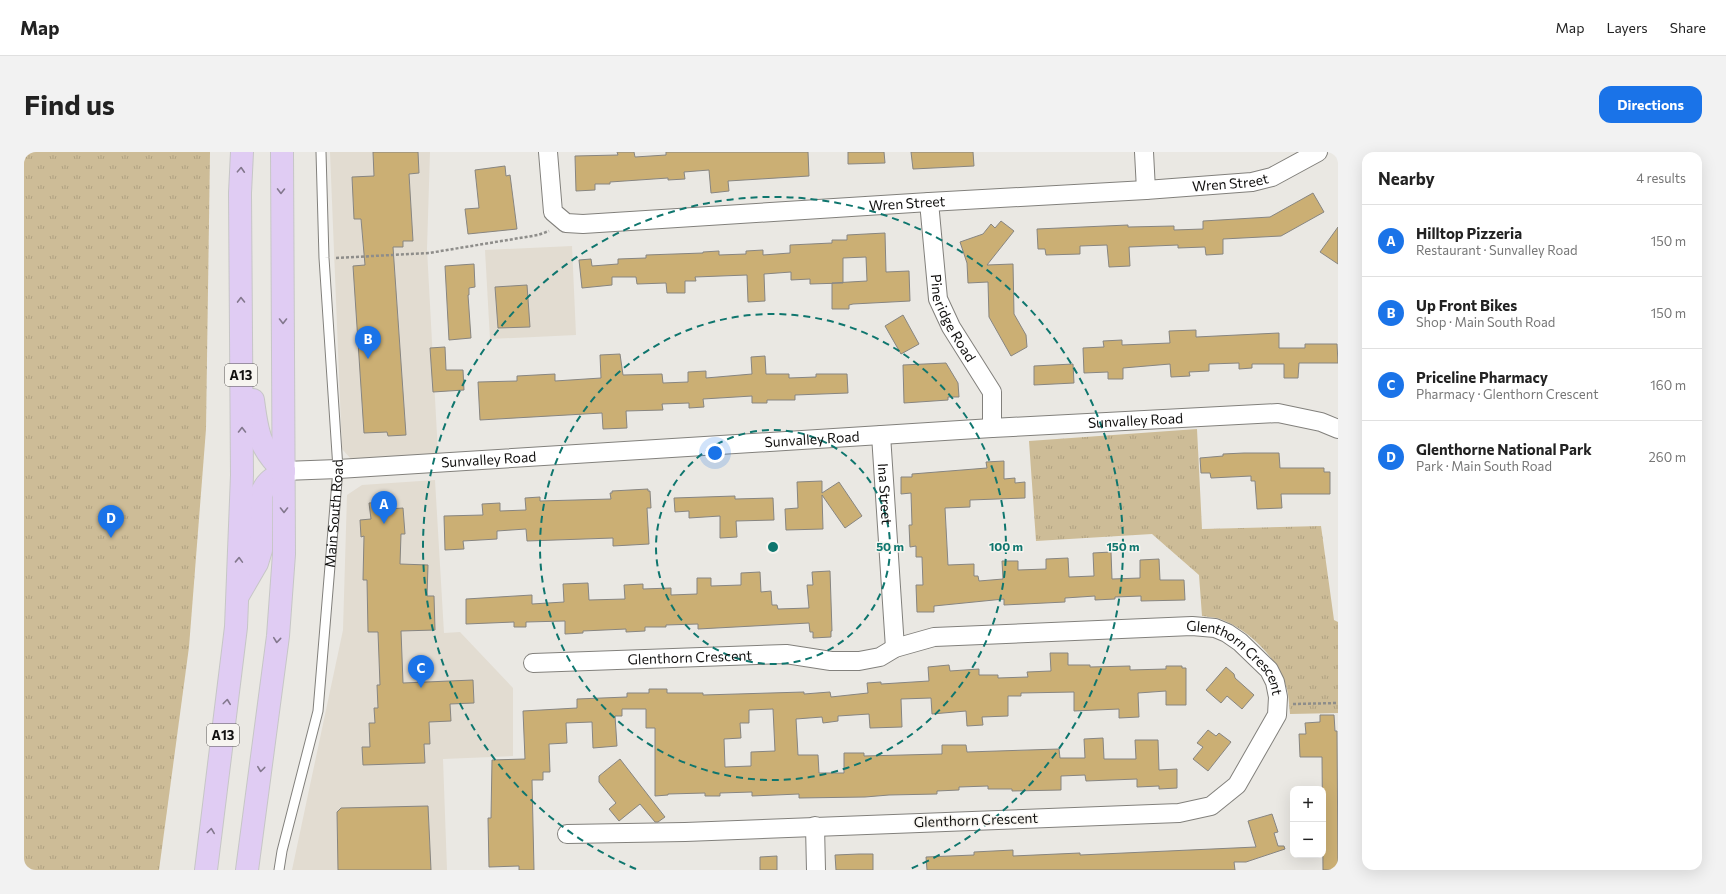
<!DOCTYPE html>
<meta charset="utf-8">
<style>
body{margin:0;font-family:Commissioner,sans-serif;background:#f2f2f2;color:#222}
.controls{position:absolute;right:12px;bottom:12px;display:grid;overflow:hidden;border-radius:8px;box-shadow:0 4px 16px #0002}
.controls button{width:36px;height:36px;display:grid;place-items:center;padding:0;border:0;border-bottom:1px solid #e0e0e0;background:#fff;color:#222;font:20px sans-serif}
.you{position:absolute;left:691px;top:301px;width:14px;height:14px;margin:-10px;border:3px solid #fff;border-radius:50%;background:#1a73e8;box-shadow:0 0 0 6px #1a73e833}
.badge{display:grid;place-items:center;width:26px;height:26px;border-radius:50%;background:#1a73e8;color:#fff;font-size:13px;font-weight:700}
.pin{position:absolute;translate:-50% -33px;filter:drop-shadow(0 1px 2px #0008)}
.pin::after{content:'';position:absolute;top:21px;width:14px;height:12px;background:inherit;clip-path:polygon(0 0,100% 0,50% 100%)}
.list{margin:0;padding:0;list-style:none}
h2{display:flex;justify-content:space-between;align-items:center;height:52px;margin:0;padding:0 16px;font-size:17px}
h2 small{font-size:13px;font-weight:400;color:#767676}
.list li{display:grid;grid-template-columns:26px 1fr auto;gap:12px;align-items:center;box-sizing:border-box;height:72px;padding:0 16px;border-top:1px solid #e0e0e0}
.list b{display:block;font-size:15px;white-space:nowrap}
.list p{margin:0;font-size:13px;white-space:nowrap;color:#767676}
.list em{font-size:13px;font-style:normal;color:#767676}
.map{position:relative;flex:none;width:1314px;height:718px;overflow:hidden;border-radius:12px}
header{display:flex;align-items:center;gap:24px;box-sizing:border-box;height:56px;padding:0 20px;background:#fff;border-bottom:1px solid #e0e0e0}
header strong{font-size:19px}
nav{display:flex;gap:22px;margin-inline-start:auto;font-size:14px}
.intro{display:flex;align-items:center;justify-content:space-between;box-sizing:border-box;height:96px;padding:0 24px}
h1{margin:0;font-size:28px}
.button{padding:10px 18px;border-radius:12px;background:#1a73e8;color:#fff;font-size:14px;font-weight:700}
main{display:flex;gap:24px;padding:0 24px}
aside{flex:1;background:#fff;border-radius:12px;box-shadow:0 4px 16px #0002}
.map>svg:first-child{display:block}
</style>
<header>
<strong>Map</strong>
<nav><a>Map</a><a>Layers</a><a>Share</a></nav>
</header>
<div class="intro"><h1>Find us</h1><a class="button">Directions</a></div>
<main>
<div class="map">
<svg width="1314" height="718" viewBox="0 0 1314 718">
<defs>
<pattern id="park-tufts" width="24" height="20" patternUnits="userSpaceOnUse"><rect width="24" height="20" fill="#cdbc97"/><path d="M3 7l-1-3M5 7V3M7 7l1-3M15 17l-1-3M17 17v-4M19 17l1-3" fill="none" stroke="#afa181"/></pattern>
</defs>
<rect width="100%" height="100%" fill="#eae8e3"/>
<g fill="#e2dcd1">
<path d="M306,0h100l-3,97 11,205 -86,6 -10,-11z"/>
<path d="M548,94l4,89 -86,4 -5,-89z"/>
<path d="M411,328l9,153 16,-1 53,56v68l-70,3 4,111h-155l51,-240 4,-135 15,-10z"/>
</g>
<g fill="url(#park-tufts)">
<path d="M0,0h186l-4,277 -17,218 -30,223h-135z"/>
<path d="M1173,277l5,100 119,-3 13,94 4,2v91l-48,1c-1,-8 -1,-17 -3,-25 -8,-30 -40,-62 -70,-71 -5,-1 -10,-1 -15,-2l-3,-41 -47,-41 -116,7 -7,-100z"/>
</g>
<g fill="#cbaf74" stroke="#878581" fill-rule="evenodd">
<path d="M349,0h45l1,21 -10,1 4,67h-10v6h-10l13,188 -18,1 -1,-4 -23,1 -11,-167 12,-1 -4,-46h-7l-2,-42 22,-1z"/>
<path d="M593,0h17l1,5 31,-2v-3h142l1,24 -81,5 1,10 -18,2 -2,-23 -25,2 1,7 -17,1v-2l-58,4v2h-15v6l-19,1 -1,-35 43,-1z"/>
<path d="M824,0h36l1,11 -37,1z"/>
<path d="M887,0h62l1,14 -61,3z"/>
<path d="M481,14l1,10 4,-1 7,54 -49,5 -3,-25 14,-1 -4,-38z"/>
<path d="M1289,41l11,19 -43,24 -58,3v15l-17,1 -1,-8 -27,1v-3l-49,2 1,19 -21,1 -2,-22 -27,1v8l-34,1 -1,-6h-7l-1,-20 91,-4v2l46,-1v4l29,-1v-8l67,-4z"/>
<path d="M977,69l13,10 -27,34 26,-1 1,50 12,21 1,12 -16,9 -22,-39 -1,-35 -20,1 -1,-20 -7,-21 23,-8 8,-10 4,4z"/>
<path d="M1314,75v37l-18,-12z"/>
<path d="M861,81l1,39 23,-1 1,30 -57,3 -4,1v4h-17v-26l35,-2 -1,-24 -23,1v25l-33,1v-5l-19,1v-8l-27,2 1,27 -17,1 -1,-27 -52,2 1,4h-11v12h-18l-1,-10 -29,1 -1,-7h-24v8l-30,3 -3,-28 12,-1 1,7 26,-2v-5l28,-1v-3l57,-2v-1l16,-1v4l27,-1v-3l17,-1v5l27,-2v-8l42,-2v-3h15v-5z"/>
<path d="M450,112l1,23 -6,1v7h-1l3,43 -22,2 -4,-74z"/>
<path d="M503,133l3,42 -32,1 -3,-41z"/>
<path d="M879,163l16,29 -18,10 -16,-28z"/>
<path d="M1172,178v7l83,-4v15h26v-4h32l1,19h-39l-1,15h-14v-14h-32v4l-13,1v-6l-30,1v7l-20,1 1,4 -19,1 -1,-13 -47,4v11h-15v-7l-24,1 -1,-25 21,-1 -1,-6 19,-1v5l48,-2 -1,-12z"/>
<path d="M421,195l1,23h17l1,20 -31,2 -3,-44z"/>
<path d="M596,202l3,21 39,-1 1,9 25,-1v-10l18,-1v7l46,-4 -1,-17 14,-1 1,18h23v4l27,-1v-3h31l1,19 -53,2v5h-28v3h-15v-7l-49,3 1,8 -15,1v-5l-27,1 1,6 -37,1 1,17 -24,1 -1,-16 -122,7 -2,-38 39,-1v-5l38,-2v7l46,-3 -1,-23z"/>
<path d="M922,211l12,20 1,14h-11v3l-44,3 -1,-38z"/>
<path d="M1049,212l1,19 -40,2v-19z"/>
<path d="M1220,301h35l1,15h44v4h6v22h-49l1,14 -25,1 -2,-28h-4v-5l-40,2 -1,-5h-9l-1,-15 23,-2v-2z"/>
<path d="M980,309v18l11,-1v5l10,-1v16l-55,2v7l-25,1 3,57 26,-1v12h4l1,5 24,-2 -1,-18h16v9l28,-1v-10l22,-1 1,19 25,-1 -1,-23 18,-1 1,27 28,-1v-18l19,-1 1,21h24l1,20 -44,1v-5l-26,1v2l-20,1v-4l-30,2v4l-61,3v-6l-70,7v6h-17l-1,-27h7l-1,-28h-6v-11l-6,1 -1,-22h3l-1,-32 -10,1v-17h11v-3l75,-6 -1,-6z"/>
<path d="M798,329v12l17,-11 23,34 -17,12 -23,-33 1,34 -37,1 -1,-21 13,-1 -1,-26z"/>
<path d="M624,337v2h2l1,17h-4l2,36 -36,2v-8l-86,3 -1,-12 -29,2v8l-34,2 1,8 -19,1 -1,-34 39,-1 -1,-11 18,-1v8l26,-1 -1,-12 15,-1v4l71,-2 -1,-6h2v-2z"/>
<path d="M711,344v3l38,-1 1,22 -38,1 1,16 -17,1v-22l-31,2v-7l-14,1 -1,-14z"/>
<path d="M365,350v7l14,-1 2,26h-4l-1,30 28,1 -1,31h7l1,34 -34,1 2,52 70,-3 1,23 -24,1 1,17 -22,1 1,22h-6l1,19 -62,2 -1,-18h8l-1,-24h6l-1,-15h4l-1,-23h3l-2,-53h-10l-1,-52h-4l1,-44 -3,1 -1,-17 11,-1 -2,-16z"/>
<path d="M806,419l2,60h-1v6l-18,1v-6h-3l-1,-9 -111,6v-5l-32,1v2h-21v4l-19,1v-3l-43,2v2l-18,1v-13l-39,1v5h-12v-5l-48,2v-25l66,-4v9l32,-2 -1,-18 25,-1 1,17 36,-1 -1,-14 19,-1v5l28,-1v7l26,-1v-16h14v8l30,-1v-12l19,-1 1,20 10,-1 1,14h5l1,4 31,-1 -2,-23h6l-1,-13z"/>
<path d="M1026,501h18v12h22v2l40,-1v4l36,-1v-3h16v2h4v37h-20v-14l-28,2 1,24 -20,1v-9l-45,2v-19l-53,1v3h-13v20l-26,1 1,8 -16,1 -1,-15 -34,3 -1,-16 -30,1 1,28 -32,1 -1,-14 -31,2v5l-15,2 -1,-6 -26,2 2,36h20l1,18h25v-20h20v3l78,-2v-9h24l1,7 92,-3 1,9h25l-1,-19 19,-1 1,21h32l-1,-19h23l1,30 18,-1v19l-18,1v-3l-22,1v-8l-51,2 -1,-6 -24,1v14l-49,1v-2h-24v-3l-29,1v3l-22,1v3l-48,1 -24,2 -66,1v-4l-47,2v-4l-32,1v3h-15v-3l-37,1v1l-13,1v-68h-9v-19h-24v7h-7l2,30 -24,2 -1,-26 -26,1 1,20 -18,1 1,28h-7v8h-11l2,90h-15v-4l-30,1 -1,-49h3l1,-58 33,-1 -2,-48 54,-3v-9l50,-2v-4h22v-4h18v4h36v2l101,-3v2l26,-2 1,5 37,-4 -1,-10 14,-1v2l48,-3 -1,-14 21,-2 1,6 29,-2v6h19v3l30,-1 -1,-5 24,-1zM749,557l2,42 -24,1v14l-26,1 -1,-28 17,-1 -1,-15h9v-13z"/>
<path d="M1202,515l8,7 1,4 19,17 -12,14 -15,-13 -6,7 -15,-13z"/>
<path d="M1296,563h14l1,16h2l1,139h-15l-1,-113h-22l-1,-23h7l-1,-11 15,-1z"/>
<path d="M1184,578l8,6 3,-3 12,9 -23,29 -15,-12 10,-12 -6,-4z"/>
<path d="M596,607l45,58 -7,5h-3l-15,-18 -21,17 -10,-12 7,-6 -17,-21v-6z"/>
<path d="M404,654l3,64h-93l-1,-58 4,-4z"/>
<path d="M1248,662l6,18 -4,1 4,13h6l1,3 -39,13h-12l1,8h-308l-1,-13 48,-2v-3l39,-2v6l67,-3v2l176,-8 -8,-26z"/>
<path d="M835,702h14v16h-37l-1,-15z"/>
<path d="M753,704v14h-17v-13z"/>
</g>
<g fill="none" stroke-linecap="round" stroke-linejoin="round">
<g stroke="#82807c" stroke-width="11">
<g id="service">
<path id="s1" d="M255,718l3,-19 36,-140 20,-242 -14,-211 -3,-106"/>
</g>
</g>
<g stroke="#82807c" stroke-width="20">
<g id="minor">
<path id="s2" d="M524,0l5,60 13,11 17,1 346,-22 217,-12 106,-8 20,-5 46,-25"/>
<path d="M1120,0l2,38"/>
<path id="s3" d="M905,50l9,97 13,28 41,65v36"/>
<path id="s4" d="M857,283l14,213"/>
<path id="s5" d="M260,319l54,-2 654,-41 286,-15 43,9 17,7"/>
<path id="s6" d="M509,511l253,-9 45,7h28l21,-4 15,-9 39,-11 258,-11 23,2 12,5 13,9 29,28 6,12 3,15 -1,18 -40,70 -26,21 -32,7 -494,19 -118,2"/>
<path d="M791,674l1,44"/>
</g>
</g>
<g stroke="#c6c6c6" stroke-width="24">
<g id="trunk">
<path d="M229,248c4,31 6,49 31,71"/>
<path d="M215,442l18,-31 4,-13v-55c4,-13 12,-17 23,-24"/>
<path d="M182,718l30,-243 6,-152 -2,-282 2,-41"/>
<path d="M223,718l31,-234 6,-82 -2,-402"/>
</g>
</g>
<g stroke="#8e8d8a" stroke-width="2.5" stroke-dasharray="3 2" stroke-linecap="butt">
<path d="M312,106l93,-5 109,-18 11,-4"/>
<path d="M1269,552l45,-1"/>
</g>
<use href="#service" stroke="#fff" stroke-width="9"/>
<use href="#minor" stroke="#fff" stroke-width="18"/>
<use href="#trunk" stroke="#e0ccf3" stroke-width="22"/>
</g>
<defs><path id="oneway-chevron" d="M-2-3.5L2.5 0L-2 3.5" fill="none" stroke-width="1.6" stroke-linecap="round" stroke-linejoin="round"/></defs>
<g stroke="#83788d">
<use href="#oneway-chevron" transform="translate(217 18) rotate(-87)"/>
<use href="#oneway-chevron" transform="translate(257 39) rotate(91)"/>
<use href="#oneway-chevron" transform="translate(217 148) rotate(-91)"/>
<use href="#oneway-chevron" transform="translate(259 169) rotate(90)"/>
<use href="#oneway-chevron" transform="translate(218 278) rotate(-90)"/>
<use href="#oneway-chevron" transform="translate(260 358) rotate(90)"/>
<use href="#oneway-chevron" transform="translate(215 408) rotate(-88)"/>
<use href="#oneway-chevron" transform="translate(253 488) rotate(96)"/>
<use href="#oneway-chevron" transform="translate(203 550) rotate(-83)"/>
<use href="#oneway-chevron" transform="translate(237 617) rotate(97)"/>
<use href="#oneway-chevron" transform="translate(187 679) rotate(-82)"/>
</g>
<g fill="none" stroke="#0f766e" stroke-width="2" stroke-dasharray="7 5">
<circle cx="749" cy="395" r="117"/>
<circle cx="749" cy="395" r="233"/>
<path d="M612 717A350 350 0 1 1 886 717"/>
</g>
<g text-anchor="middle" stroke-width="3" stroke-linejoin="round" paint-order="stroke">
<g fill="#f7f5f0" stroke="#575553" stroke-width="1">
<rect x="201" y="212" width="32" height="22" rx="3"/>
<rect x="183" y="572" width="32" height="22" rx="3"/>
</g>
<g font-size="13" font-weight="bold" fill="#121110">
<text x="217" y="228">A13</text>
<text x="199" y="588">A13</text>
</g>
<g font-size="14" fill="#121110" stroke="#f7f5f0">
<text dy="5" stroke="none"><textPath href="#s2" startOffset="743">Wren Street</textPath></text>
<text dy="5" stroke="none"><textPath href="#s2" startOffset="419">Wren Street</textPath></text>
<text dy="5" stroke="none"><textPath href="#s3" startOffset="120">Pineridge Road</textPath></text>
<text dy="5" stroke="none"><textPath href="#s5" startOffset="853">Sunvalley Road</textPath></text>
<text dy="5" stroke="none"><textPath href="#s5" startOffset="529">Sunvalley Road</textPath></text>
<text dy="5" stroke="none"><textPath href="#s5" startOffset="205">Sunvalley Road</textPath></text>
<text dy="5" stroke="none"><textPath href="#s4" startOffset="59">Ina Street</textPath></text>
<text dy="5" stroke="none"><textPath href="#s1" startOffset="362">Main South Road</textPath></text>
<text dy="5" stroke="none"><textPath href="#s6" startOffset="157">Glenthorn Crescent</textPath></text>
<text dy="5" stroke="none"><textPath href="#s6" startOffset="721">Glenthorn Crescent</textPath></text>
<text transform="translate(952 668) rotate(-2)" y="5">Glenthorn Crescent</text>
</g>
</g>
<circle cx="749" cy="395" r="6" fill="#0f766e" stroke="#f7f5f0" stroke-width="2"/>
<g font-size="12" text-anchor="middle" font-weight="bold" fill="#0f766e" stroke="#f7f5f0" stroke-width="3" stroke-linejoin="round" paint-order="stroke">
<text x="866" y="399">50 m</text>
<text x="982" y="399">100 m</text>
<text x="1099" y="399">150 m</text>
</g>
</svg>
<div class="controls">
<button>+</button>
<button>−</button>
</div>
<div class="you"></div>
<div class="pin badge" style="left:360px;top:372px">A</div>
<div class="pin badge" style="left:344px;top:207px">B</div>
<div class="pin badge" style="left:397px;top:536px">C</div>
<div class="pin badge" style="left:87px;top:386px">D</div>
</div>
<aside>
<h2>Nearby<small>4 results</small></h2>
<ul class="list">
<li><span class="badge">A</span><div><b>Hilltop Pizzeria</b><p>Restaurant · Sunvalley Road</p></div><em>150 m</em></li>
<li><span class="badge">B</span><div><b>Up Front Bikes</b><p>Shop · Main South Road</p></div><em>150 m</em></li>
<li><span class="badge">C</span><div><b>Priceline Pharmacy</b><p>Pharmacy · Glenthorn Crescent</p></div><em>160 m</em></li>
<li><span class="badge">D</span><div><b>Glenthorne National Park</b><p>Park · Main South Road</p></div><em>260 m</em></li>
</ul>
</aside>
</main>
